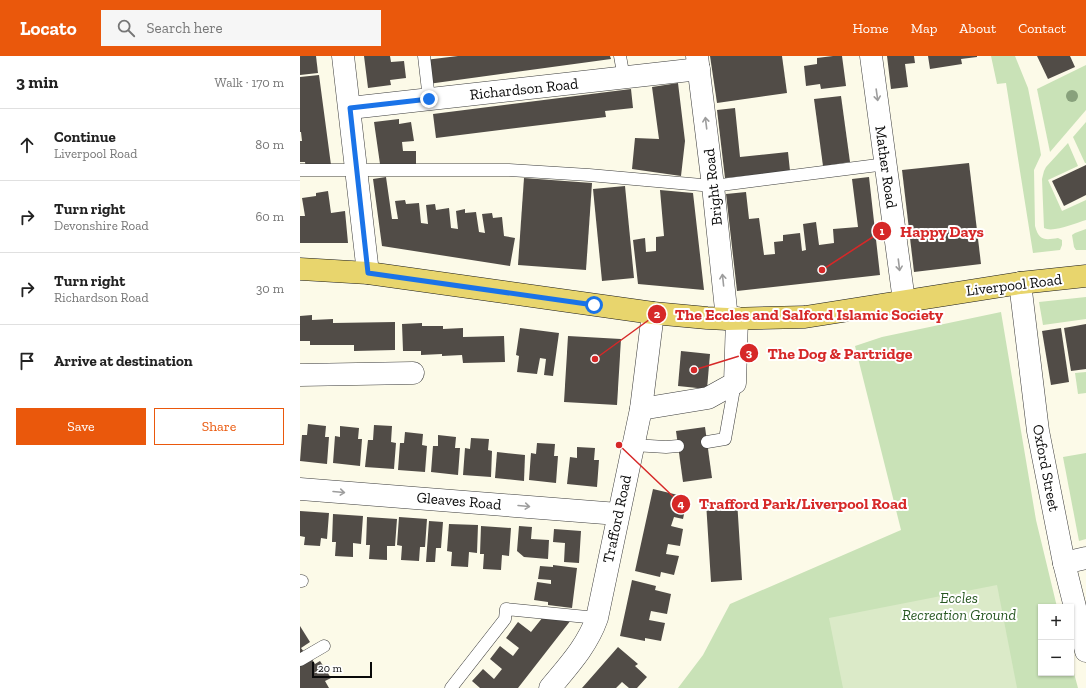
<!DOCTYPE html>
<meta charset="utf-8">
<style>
body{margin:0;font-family:"Zilla Slab",serif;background:#f6f6f6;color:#222}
.controls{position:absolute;right:12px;bottom:12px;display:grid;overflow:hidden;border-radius:0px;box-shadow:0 1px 3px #0004}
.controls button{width:36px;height:36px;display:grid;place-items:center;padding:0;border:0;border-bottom:1px solid #e0e0e0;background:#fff;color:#222;font:20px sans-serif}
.scale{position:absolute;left:12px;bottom:10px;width:60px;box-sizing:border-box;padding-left:4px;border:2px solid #090909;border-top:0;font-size:11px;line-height:14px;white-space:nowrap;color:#090909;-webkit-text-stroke:3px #fff;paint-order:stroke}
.stop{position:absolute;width:12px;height:12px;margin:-9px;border:3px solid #1a73e8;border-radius:50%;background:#fff}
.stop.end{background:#1a73e8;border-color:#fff;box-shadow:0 1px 4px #0008}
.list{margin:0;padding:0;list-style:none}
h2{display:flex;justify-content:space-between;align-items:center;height:52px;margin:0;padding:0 16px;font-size:17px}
h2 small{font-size:13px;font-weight:400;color:#767676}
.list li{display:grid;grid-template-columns:26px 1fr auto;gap:12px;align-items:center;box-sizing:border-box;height:72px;padding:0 16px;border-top:1px solid #e0e0e0}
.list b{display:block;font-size:15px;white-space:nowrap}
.list p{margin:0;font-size:13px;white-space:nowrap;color:#767676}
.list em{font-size:13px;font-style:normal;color:#767676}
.actions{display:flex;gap:8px;padding:12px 16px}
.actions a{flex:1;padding:9px 0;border:1px solid #ea580c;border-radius:0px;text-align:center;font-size:14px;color:#ea580c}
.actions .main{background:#ea580c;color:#fff}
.icon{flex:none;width:22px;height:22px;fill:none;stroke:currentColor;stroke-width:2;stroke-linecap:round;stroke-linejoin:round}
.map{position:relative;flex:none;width:786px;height:632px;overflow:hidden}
header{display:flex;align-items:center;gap:24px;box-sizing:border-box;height:56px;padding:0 20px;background:#ea580c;color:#fff}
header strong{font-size:19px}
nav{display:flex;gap:22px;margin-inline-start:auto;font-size:14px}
.search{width:280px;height:36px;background:#f6f6f6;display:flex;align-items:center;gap:10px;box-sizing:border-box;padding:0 14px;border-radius:0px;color:#767676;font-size:15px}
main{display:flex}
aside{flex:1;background:#fff}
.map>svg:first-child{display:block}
</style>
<header>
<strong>Locato</strong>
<div class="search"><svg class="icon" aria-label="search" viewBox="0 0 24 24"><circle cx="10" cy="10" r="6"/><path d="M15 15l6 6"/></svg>Search here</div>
<nav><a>Home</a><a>Map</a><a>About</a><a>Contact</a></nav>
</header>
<main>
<aside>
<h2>3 min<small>Walk · 170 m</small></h2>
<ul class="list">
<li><svg class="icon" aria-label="ahead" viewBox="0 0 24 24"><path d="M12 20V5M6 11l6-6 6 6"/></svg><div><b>Continue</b><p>Liverpool Road</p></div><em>80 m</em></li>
<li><svg class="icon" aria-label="right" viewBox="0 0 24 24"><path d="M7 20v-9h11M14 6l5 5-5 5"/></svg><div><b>Turn right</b><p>Devonshire Road</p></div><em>60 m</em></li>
<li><svg class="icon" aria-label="right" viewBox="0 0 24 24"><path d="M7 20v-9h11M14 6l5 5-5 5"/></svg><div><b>Turn right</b><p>Richardson Road</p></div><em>30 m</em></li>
<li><svg class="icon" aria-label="arrive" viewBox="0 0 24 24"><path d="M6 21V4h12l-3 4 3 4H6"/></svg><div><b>Arrive at destination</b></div></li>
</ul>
<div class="actions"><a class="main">Save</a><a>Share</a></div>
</aside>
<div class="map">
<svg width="786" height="632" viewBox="0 0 786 632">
<rect width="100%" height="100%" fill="#fcfae8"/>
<g fill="#c9e2b7">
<path d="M691,0h24l13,32 11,55 2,12 -7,15 1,56c4,15 10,14 23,12l4,2v5l-2,5 -27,3 -27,-170 -9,1z"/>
<path d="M786,9v45l-36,42 -13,-63z"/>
<path d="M786,66v41h-1l-12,-26z"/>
<path d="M768,87l10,23 -30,14 14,31 24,-11v20c-10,3 -33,13 -42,8l-2,-49 2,-8 2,-4z"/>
<path d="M786,173v21h-10l-2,-3 -2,-12 3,-2z"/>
<path d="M786,241v22l-43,6 -4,-23z"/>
<path d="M701,256l35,208 21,87h-16v66h30v-11l7,26h-400l25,-33 27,-51 171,-74 -46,-184 27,-9z"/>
<path d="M786,316v21l-8,1 -3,-21z"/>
<path d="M786,397v86l-7,2 -16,-84z"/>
</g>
<path fill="#dbeac8" d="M697,529l20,103h-174l-14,-70z"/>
<g fill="#514c47">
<path d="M0,0h16l2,17 -18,2z"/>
<path d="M64,0h26l1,6 13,-1 2,17 -16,2 1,5 -23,3z"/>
<path d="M158,0h152l1,3 -183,25 -3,-24z"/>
<path d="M410,0h72l5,37 -70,10z"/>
<path d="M533,0h9l4,30 -25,3 -1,-5 -14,2 -2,-20 13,-2v-6z"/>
<path d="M587,0h27l1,7 -10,1 3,23 -17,2z"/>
<path d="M628,0h49v1l-16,2 1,5 -32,5z"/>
<path d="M737,0h33l5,11 -27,12z"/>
<path d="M19,19l12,90 -25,3 -1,-6h-5v-21h2l-1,-9h-1v-55z"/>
<path d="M378,27l7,58 -4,35 -49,-7 3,-31 24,1 -7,-52z"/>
<path d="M331,33l2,19 -28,3 1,6 -170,21 -3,-24z"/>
<path d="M541,40l9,66 -27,4 -9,-67z"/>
<path d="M435,52l5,49 48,-5 2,19 -65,7 -8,-68z"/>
<path d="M99,63v5l12,-2 3,19 -12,1 1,9h13v13h-36l-6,-42z"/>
<path d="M669,107l12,101 -67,8 -12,-102z"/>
<path d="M786,109v30l-22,11 -12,-25z"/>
<path d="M86,121l6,42h6l-3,-18 10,-1 1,4 13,-1 2,20 7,1 -2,-19 9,-1 1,6 13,-2 2,20 7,1 -2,-18 9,-2v4l11,-1 3,20 6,1 -3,-19 10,-1 1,5 9,-1 2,19 11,2 -5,28 -128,-20 -9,-67z"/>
<path d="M569,121l11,98 -143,16 -11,-97 20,-2 3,27 10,-1 5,37 11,-1 -1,-12 9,-1v-6l17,-2 2,18 4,-1 -3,-26 13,-2 3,23 15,-2 -1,-14 25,-2 -6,-48z"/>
<path d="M224,122l68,5 -6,87 -68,-5z"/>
<path d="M325,130l9,92 -32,3 -9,-92z"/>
<path d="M360,134l33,3 11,97 -66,-6 -5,-44 12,-2 1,14 10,-1v-14l8,-1z"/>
<path d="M28,135l3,22 14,-2 3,32h-48v-27h5l-3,-18 14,-2v-3z"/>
<path d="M12,259v5l21,-1v4l62,-1v28l-41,1v-6h-44v-4h-10v-25z"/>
<path d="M122,267v3h21v3l20,-1v9l41,-1 1,26 -42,1 -1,-8 -20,1v-2l-21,1v-4h-18l-1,-27z"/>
<path d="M786,268v45l-15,2 -7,-43z"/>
<path d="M220,272l39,5 -6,43 -9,-1 2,-16 -6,-1 -3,16 -20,-2 2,-16 -3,-1z"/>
<path d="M761,272l8,54 -18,3 -9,-54z"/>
<path d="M268,280l53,3 -4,66 -53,-3z"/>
<path d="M381,295l29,3 -3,35 -29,-3z"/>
<path d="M8,368l18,2 -1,11h4l-2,27 -27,-3 2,-26h5z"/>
<path d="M74,369l18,1 -1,16 5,1 -2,26 -29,-2 3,-27h5z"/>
<path d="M40,370l19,2 -1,11h4l-2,27 -27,-3 2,-27 5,1z"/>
<path d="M405,371l7,51 -29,4 -7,-51z"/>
<path d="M105,376l18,2 -1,11 5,1 -2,26 -27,-2 2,-27h4z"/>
<path d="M138,379l18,2 -1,11h5l-2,27 -27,-3 2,-26h5z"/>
<path d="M171,382l18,1 -1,11 4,1 -1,26 -28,-2 2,-27 5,1z"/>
<path d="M237,387l18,1 -1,12h4l-2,27 -27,-3 2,-27 5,1z"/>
<path d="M277,391l18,1 -1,12h5l-2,27 -30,-3 3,-27 7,1z"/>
<path d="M197,396l28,3 -1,26 -29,-3z"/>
<path d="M353,433l25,6v3l9,2 -4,19 -9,-2 -3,9 12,3 -3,17 -12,-2 -2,10 13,2 -5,19 -13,-3 -1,5 -25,-6z"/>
<path d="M437,444l5,80 -31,2 -5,-80z"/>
<path d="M0,455l29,2 -2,26 -6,-1 -1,8 -16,-1 1,-8 -5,-1z"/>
<path d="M33,458l30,2 -2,28 -8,-1v14l-18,-1 1,-14h-4z"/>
<path d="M67,461l30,2 -2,27h-8v14l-18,-1 1,-14h-4z"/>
<path d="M99,461l28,2 -2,28h-5l-1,14 -18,-1 1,-14 -5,-1z"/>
<path d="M129,465l14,1 -2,26h-5l-1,14h-9z"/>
<path d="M149,468l29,1 -1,28 -8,-1 -1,15 -17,-1 1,-14 -5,-1z"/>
<path d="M181,470l30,2 -2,28 -7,-1 -1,15 -18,-1 1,-15h-4z"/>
<path d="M219,470l13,1 -1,12 18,1 -1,19 -24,-2 -7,-6z"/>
<path d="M254,473l27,2 -2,32 -15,-1 1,-19 -12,-1z"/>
<path d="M253,509l24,3 -5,40 -24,-3v-3l-14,-2 3,-18 14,2v-4l-13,-1 2,-13 13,1z"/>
<path d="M332,524l24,6 -1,4 16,4 -4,20 -16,-3 -2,9 16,3 -4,18 -16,-3v3l-25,-5z"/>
<path d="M243,561l28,3 -53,68h-38l-8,-7 11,-12 11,10 8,-10 -12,-10 10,-13 13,10 6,-8 -13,-10 12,-16 13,10z"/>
<path d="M0,570l10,16 -9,6 3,4 -4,3z"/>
<path d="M318,591l20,17 -3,2 12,11 -10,11h-8l-7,-6 -6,6h-34z"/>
<path d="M12,603l3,5 5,-3 11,17 -6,3 4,7h-29v-23z"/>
</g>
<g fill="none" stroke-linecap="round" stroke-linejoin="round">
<g stroke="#3c3c3c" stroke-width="13">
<g id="lane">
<path d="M124,0l5,43"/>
<path d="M320,0l4,22"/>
<path d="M0,114h209l80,5 124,11 173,-22"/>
<path d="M407,386l18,-3 10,-56"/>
<path d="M333,389l33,2 12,-1"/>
<path d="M0,525h2"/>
<path d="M0,604l24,-14"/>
<path d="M151,632l54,-69 1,-10 91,9"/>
</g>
</g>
<g stroke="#3c3c3c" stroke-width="23">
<g id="street">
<path d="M43,0l25,217"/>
<path d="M397,0l16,130 14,133"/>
<path d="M571,0l33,245"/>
<path d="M50,52l349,-39"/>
<path d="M720,227l18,148 26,132 22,88"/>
<path d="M0,319l113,-2"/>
<path d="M341,353l67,-11 27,-15 2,-65"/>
<path d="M0,433l318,25"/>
<path d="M764,507l22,-5"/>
<path d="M250,632c19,-23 37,-42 47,-70l44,-209 12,-96"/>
</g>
</g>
<g stroke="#1a1a1a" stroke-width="23">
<path id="primary" d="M0,213l68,4 285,40 54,5 20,1 78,-2 215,-34 66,-7"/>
</g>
<use href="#lane" stroke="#fff" stroke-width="12"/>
<use href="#street" stroke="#fff" stroke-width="22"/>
<use href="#primary" stroke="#e8d56d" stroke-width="22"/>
</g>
<circle fill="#88a17c" cx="772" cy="40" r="6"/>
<defs><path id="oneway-shaft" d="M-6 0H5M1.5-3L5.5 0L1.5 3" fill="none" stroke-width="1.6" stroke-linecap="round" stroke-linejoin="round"/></defs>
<g stroke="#9d9d9d">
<use href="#oneway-shaft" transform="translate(577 39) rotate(82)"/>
<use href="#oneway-shaft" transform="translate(406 67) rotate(-97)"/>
<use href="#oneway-shaft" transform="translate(599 209) rotate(83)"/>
<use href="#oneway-shaft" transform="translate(423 224) rotate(-96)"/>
<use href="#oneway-shaft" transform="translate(39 436) rotate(5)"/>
<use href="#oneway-shaft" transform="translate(224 450) rotate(5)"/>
</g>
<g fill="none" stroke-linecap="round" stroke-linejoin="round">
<path stroke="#1a73e8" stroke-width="5" d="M129,43l-79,9 18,165 226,32"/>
</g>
<g text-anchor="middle" stroke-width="4" stroke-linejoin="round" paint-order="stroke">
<g font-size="15" fill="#090909" stroke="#fff">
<text transform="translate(224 33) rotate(-6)" y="5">Richardson Road</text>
<text transform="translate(586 111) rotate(82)" y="5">Mather Road</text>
<text transform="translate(413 131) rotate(-96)" y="5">Bright Road</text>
<text transform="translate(714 229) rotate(-7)" y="5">Liverpool Road</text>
<text transform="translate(746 412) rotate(79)" y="5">Oxford Street</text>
<text transform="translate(159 445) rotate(5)" y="5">Gleaves Road</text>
<text transform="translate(317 463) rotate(-78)" y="5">Trafford Road</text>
</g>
<g font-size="15" font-style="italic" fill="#295823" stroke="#fff">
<text x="659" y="547">Eccles<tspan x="659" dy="17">Recreation Ground</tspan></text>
</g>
</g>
<path fill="none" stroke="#d62828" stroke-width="1.5" d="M522 214L582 175M295 303L357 258M394 314L449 297M319 389L381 448"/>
<g fill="#d62828" stroke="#fff" stroke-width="1.5">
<circle cx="522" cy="214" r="4"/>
<circle cx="295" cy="303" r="4"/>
<circle cx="394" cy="314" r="4"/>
<circle cx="319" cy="389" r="4"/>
<circle cx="582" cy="175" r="10"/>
<circle cx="357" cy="258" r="10"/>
<circle cx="449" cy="297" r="10"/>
<circle cx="381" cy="448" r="10"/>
</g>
<g font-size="12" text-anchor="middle" font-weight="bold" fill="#fff">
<text x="582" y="179">1</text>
<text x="357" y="262">2</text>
<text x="449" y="301">3</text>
<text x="381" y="452">4</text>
</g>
<g font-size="16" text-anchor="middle" font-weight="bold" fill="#d62828" stroke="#fff" stroke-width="4" stroke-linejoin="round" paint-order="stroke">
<text x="642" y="181">Happy Days</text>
<text x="509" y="264">The Eccles and Salford Islamic Society</text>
<text x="540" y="303">The Dog &amp; Partridge</text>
<text x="503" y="453">Trafford Park/Liverpool Road</text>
</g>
</svg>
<div class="controls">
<button>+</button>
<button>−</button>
</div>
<div class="scale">20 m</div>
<div class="stop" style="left:294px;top:249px"></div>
<div class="stop end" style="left:129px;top:43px"></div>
</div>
</main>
